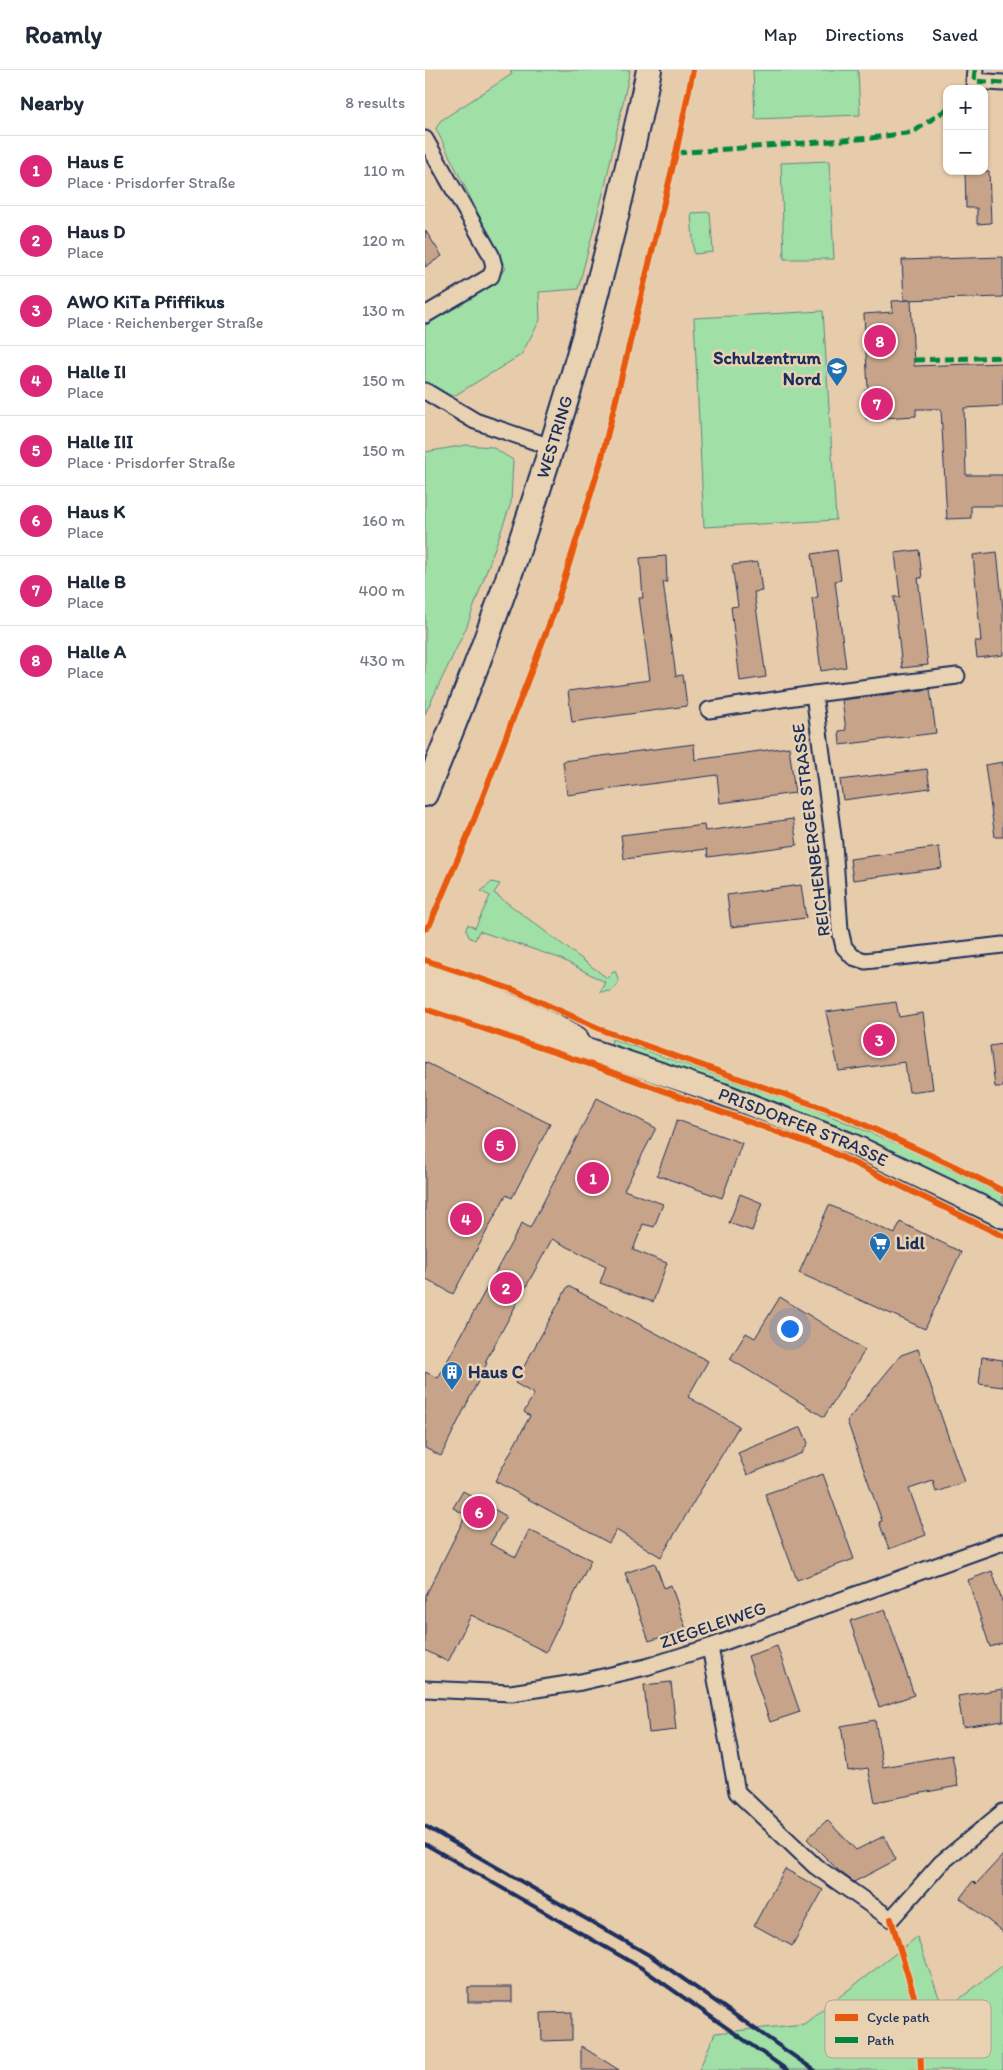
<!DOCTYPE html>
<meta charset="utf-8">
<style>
body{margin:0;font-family:Itim,sans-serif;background:#f2f2f3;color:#1f2937}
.controls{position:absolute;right:15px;top:15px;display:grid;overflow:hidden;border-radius:10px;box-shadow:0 1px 4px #0004}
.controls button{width:45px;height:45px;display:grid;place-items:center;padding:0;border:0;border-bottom:1px solid #e0e1e3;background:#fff;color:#1f2937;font:25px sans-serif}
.you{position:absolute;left:364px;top:1258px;width:18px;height:18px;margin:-12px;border:4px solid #fff;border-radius:50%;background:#1a73e8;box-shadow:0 0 0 8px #1a73e833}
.badge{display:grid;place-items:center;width:32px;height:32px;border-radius:50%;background:#db2777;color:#fff;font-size:16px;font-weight:700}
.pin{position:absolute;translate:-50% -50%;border:2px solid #fff;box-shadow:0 1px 5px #0006}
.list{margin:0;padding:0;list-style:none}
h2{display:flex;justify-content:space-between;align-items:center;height:65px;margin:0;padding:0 20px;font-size:21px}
h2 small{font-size:16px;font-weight:400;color:#747a83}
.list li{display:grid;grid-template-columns:32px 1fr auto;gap:15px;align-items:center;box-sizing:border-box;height:70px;padding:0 20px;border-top:1px solid #e0e1e3}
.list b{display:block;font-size:19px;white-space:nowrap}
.list p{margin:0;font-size:16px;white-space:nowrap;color:#747a83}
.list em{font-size:16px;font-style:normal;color:#747a83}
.map{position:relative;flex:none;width:578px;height:2000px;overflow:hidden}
header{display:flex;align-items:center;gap:30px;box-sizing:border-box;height:70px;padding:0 25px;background:#fff;border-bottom:1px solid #e0e1e3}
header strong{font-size:24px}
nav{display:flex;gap:28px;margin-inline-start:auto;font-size:18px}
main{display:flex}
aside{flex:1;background:#fff}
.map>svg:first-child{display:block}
</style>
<header>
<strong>Roamly</strong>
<nav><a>Map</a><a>Directions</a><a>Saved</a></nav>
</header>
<main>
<aside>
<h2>Nearby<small>8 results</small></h2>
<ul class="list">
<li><span class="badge">1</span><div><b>Haus E</b><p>Place · Prisdorfer Straße</p></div><em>110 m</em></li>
<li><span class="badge">2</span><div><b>Haus D</b><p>Place</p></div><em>120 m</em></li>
<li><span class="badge">3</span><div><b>AWO KiTa Pfiffikus</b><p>Place · Reichenberger Straße</p></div><em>130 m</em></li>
<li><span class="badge">4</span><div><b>Halle II</b><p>Place</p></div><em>150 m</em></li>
<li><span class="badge">5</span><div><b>Halle III</b><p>Place · Prisdorfer Straße</p></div><em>150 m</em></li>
<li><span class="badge">6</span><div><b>Haus K</b><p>Place</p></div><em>160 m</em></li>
<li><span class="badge">7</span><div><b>Halle B</b><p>Place</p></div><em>400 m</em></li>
<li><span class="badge">8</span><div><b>Halle A</b><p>Place</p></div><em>430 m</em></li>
</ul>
</aside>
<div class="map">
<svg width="578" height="2000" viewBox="0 0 578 2000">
<rect width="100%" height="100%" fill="#e7ccab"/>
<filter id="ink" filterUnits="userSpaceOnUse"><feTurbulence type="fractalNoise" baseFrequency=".02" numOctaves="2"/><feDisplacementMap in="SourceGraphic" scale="10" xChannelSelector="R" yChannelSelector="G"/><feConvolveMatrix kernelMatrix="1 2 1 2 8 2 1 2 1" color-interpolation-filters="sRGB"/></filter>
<g filter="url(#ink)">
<g fill="#a0dfa6" stroke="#5e8782">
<path d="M85,0h120l-25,116 -27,103 -39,3 1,28 -19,35 -72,44 -24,-15v-58l57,-35 24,-22 -70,-140 4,-8 72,-47z"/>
<path d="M328,0h105l2,45 -105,4z"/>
<path d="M404,91l5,98h-50l-3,-96z"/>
<path d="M285,142l3,40 -19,2 -3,-41z"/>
<path d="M398,241l13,209 -132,7 -10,-209z"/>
<path d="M41,375l26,2 21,13 -2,43 -44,123 -42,88v-262z"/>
<path d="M67,812l8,2 -6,9 113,85 8,-8 3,9v4l-7,8 -11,1 5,-10 -46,-24 -80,-27 -4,9 -6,-3 -3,-8 2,-5 7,4 15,-32 -9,-5z"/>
<path d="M187,969l202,70 102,43 87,43v10l-346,-144 -46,-17z"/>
<path d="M261,1019l138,51 3,7 -148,-53z"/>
<path d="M439,1091l139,64v8l-57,-29 -83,-39z"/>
<path d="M492,1867l27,74 59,-46v105h-304l16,-37 89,-9z"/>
</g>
<g fill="#c7a489" stroke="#1b2f5e">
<path d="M540,101h24l2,52 -14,1v-16h-11z"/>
<path d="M0,160l17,26 -17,11z"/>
<path d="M578,187v40l-99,3 -2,-40z"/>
<path d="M486,230l3,66 89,-3v43l-39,2 2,67h37v31h-32v12l-24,1 -6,-110h-25v7l-50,3 -1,-29h3l-4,-76 29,-2 -1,-11z"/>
<path d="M412,480l4,30 -6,1 11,86 -25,4 -9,-73 6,-1 -6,-43z"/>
<path d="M494,480l3,28h-4l10,87 -26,3 -8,-71h6l-5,-44z"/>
<path d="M572,482l6,57v46l-26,3 -2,-17h6l-8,-86z"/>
<path d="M241,486l1,26h-4l13,94 7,-1 4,31 -115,16 -4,-31 82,-11 -11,-82h4l-3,-40z"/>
<path d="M333,492l4,29 -8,1 12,85 -26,4 -9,-74 7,-1 -6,-41z"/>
<path d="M505,619l6,44 -96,12 -1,-14 7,-1 -4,-30z"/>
<path d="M269,674l1,16 94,-13 6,46 -75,10 -3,-28 -150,20 -4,-34z"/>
<path d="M578,692v75h-8l-10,-72z"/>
<path d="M502,699l3,19 -87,12 -3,-20z"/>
<path d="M368,749l4,26 -89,12 -1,-8 -83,10 -3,-24 83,-10 1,6z"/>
<path d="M514,777l3,21 -89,12 -3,-21z"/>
<path d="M376,815l5,33 -75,9 -4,-32z"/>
<path d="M471,932l3,15 24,-4 10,76 -24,3 -4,-30 -66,9 -13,-59z"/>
<path d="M578,974v43h-8l-5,-41z"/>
<path d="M0,992l125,62 -38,74 -6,-3 -53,99 -28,-16z"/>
<path d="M172,1028l59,30 -32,62 39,14 -9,23 -11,-3 -10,26 34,13 -14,39 -53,-19 6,-17 -54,-27 -67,123 2,1 -46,93 -16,-8v-76l13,6 84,-155 8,5z"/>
<path d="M252,1050l65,23 -20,55 -65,-23z"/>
<path d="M315,1124l22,9 -10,28 -23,-8z"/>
<path d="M404,1135l66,29 5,-12 61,30 -36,77 -126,-56z"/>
<path d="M143,1216l140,75 -20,36 51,29 -78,131 -45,-27 -7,13 -114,-62 35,-65 -6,-4 10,-18 -19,-11z"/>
<path d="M355,1227l85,53 -41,67 -94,-58 16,-26 9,5z"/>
<path d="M493,1279l46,133 -28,10 -3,-11 -24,8 17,46 -37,14 -10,-27 3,-1 -35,-100 54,-66z"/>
<path d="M557,1287l21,3v27l-24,-3z"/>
<path d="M376,1357l7,16 -6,10 -55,22 -9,-22z"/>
<path d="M398,1404l31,85 -57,21 -32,-86z"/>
<path d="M38,1421l43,25 -16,28 26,13 13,-27 62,30 -45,92 -75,-37 -23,47 -23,-12v-53l41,-82 -13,-7z"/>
<path d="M230,1493l9,25 7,-3 15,44 -37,12 -24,-68z"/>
<path d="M567,1501l11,33v39l-13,4 -22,-67z"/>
<path d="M460,1539l29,86 -35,12 -29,-86z"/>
<path d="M352,1576l23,66 -30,10 -22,-66z"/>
<path d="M246,1612l5,48 -27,3 -5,-48z"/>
<path d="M578,1619v32l-40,6 -5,-31z"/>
<path d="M450,1650l8,47 69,-12 6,31 -83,16 -7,-34 -20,3 -7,-45z"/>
<path d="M402,1750l29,30 28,-14 12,24 -42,22 -15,-11 -32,-32z"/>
<path d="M578,1785v77l-43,-34 13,-17 3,3z"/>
<path d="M360,1799l38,21 -31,56 -38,-21z"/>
<rect x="43" y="1917" width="44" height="15"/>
<path d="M147,1942v28l-30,1 -1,-28z"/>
<path d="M156,1976l38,24h-38z"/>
</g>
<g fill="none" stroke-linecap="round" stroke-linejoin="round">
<g stroke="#1b2f5e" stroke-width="19">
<g id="minor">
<path d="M550,0l-1,11 29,2"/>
<path d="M0,69l66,116 3,11 -3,10 -66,39"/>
<path d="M0,321l50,30 76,26"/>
<path d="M389,624l143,-18"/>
<path d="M284,640l105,-16 20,150 6,86 4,17 9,10 12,4 138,-16"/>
<path d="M285,1577l27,145 78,74 76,53 50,-56 62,-51"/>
<path d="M0,1619l86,4 70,-11 65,-15 64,-20 293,-105"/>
</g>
</g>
<g stroke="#1b2f5e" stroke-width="25">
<g id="secondary">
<path d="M0,904c53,18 104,35 152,64"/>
<path id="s1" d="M0,924l297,100 131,51 150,72"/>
</g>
</g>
<g stroke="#1b2f5e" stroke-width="28">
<g id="primary">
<path id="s2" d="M0,724c98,-233 173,-477 224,-724"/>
</g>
</g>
<use href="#minor" stroke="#e9d2b2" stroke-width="15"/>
<use href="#secondary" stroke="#e9d2b2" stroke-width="21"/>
<use href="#primary" stroke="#e9d2b2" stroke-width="24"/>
<g stroke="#1b2f5e" stroke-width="4">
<path d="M0,1756l224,129 165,115"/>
<path d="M0,1774l215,123 147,103"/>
</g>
<g stroke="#00873e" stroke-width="5" stroke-dasharray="10 5" stroke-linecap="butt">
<path d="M550,0l-1,11 29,2"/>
<path d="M251,83l195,-15 42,-6 34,-23"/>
<path d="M489,290l89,-3"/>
</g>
<g stroke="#e9d2b2" stroke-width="9">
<g id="cycleway">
<path d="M0,859l5,-5 40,-94 84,-218 47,-151 75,-308 17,-83"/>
<path d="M0,890l89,30 93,42 236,83 109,50 51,26"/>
<path d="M0,939l167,56 235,85 176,86"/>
<path d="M466,1849l28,94 2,57"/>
</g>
</g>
<use href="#cycleway" stroke="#e8590c" stroke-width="6"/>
</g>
</g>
<defs>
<g id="school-pin" transform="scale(1.125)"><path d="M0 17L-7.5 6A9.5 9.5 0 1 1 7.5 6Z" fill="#1f6fb2" stroke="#e9d2b2"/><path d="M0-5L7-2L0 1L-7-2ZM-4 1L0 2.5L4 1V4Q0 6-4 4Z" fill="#fff"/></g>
<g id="supermarket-pin" transform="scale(1.125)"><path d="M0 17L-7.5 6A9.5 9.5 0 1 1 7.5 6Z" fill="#1f6fb2" stroke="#e9d2b2"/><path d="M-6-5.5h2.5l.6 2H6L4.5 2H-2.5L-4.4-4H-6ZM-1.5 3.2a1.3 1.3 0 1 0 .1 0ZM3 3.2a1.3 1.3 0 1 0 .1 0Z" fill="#fff"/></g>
<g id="building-pin" transform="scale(1.125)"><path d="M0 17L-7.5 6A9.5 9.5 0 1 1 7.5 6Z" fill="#1f6fb2" stroke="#e9d2b2"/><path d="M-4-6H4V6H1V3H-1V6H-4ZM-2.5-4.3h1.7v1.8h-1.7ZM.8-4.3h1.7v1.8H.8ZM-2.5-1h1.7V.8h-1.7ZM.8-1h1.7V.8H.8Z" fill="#fff"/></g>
</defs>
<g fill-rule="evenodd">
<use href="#school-pin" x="412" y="298"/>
<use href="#supermarket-pin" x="455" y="1173"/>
<use href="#building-pin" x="27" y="1302"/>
</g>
<g text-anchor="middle" stroke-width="5" stroke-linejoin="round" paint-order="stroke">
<g font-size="18" font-weight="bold" fill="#1b2f5e" stroke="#e9d2b2" text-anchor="start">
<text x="396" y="294" text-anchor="end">Schulzentrum<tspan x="396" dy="21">Nord</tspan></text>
<text x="471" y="1179">Lidl</text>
<text x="43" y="1308">Haus C</text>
</g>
<g font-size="18" fill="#1b2f5e" stroke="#e9d2b2">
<text dy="6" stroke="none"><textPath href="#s2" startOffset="380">WESTRING</textPath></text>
<text transform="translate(386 760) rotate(-97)" y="6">REICHENBERGER STRASSE</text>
<text dy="6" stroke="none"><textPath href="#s1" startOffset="401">PRISDORFER STRASSE</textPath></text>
<text transform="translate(288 1555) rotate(-19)" y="6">ZIEGELEIWEG</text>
</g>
</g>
<rect x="400" y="1930" width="166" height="58" rx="8" fill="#e9d2b2" stroke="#aba199" stroke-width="1"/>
<rect x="410" y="1944" width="23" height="7" fill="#e8590c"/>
<rect x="410" y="1967" width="23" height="6" fill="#00873e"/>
<g font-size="14" fill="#1b2f5e">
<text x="442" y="1952">Cycle path</text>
<text x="442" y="1975">Path</text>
</g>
</svg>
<div class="controls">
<button>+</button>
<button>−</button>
</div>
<div class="you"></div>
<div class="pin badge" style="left:168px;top:1108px">1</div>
<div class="pin badge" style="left:81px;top:1218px">2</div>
<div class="pin badge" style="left:454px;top:970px">3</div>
<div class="pin badge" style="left:41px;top:1149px">4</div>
<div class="pin badge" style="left:75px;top:1075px">5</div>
<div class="pin badge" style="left:54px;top:1442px">6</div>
<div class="pin badge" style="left:452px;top:334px">7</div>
<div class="pin badge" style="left:455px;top:271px">8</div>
</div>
</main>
